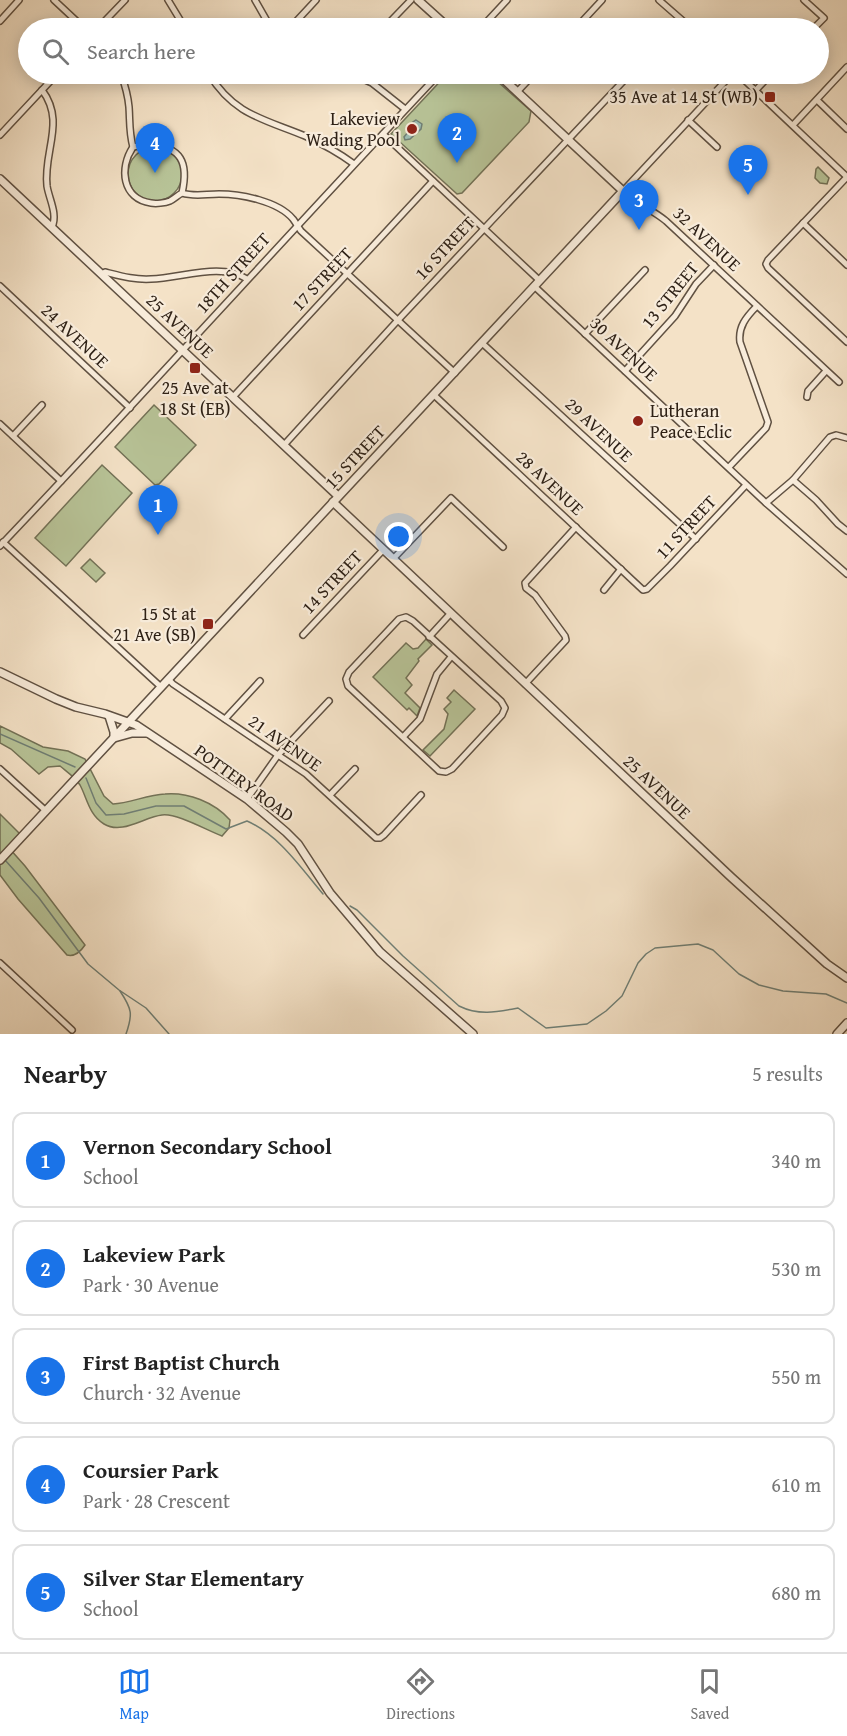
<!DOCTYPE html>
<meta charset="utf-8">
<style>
body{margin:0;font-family:"Gentium Book Plus",serif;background:#f2f2f2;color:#222}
.you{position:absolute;left:399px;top:537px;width:21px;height:21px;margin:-15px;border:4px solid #fff;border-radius:50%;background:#1a73e8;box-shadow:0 0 0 9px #1a73e833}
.badge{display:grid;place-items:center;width:39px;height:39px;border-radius:50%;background:#1a73e8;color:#fff;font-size:20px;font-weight:700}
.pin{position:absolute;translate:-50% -50px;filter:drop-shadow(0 2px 3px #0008)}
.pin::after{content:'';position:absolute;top:32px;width:21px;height:18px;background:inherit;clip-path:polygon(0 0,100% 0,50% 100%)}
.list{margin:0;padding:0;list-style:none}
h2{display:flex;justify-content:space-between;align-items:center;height:78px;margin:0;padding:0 24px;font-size:26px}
h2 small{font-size:20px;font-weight:400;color:#767676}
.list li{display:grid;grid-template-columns:39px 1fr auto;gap:18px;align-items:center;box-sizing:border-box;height:96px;margin:0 12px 12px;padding:0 12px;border:2px solid #e0e0e0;border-radius:12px}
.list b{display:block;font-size:22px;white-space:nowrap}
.list p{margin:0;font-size:20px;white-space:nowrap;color:#767676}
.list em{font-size:20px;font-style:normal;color:#767676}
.icon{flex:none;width:33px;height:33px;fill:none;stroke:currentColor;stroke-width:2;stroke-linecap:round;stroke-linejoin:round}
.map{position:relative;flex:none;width:847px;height:1034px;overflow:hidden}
.search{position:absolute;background:#fff;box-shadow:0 3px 15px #0003;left:18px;right:18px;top:18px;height:66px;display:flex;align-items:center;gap:15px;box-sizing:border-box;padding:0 21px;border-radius:33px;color:#767676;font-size:22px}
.sheet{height:618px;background:#fff}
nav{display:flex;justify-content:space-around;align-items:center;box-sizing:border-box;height:84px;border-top:2px solid #e0e0e0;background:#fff;font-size:16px;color:#767676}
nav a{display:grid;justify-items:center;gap:3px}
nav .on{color:#1a73e8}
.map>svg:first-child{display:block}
</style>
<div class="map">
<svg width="847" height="1034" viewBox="0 0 847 1034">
<rect width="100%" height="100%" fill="#f4e2c7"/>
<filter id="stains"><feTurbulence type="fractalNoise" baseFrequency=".00333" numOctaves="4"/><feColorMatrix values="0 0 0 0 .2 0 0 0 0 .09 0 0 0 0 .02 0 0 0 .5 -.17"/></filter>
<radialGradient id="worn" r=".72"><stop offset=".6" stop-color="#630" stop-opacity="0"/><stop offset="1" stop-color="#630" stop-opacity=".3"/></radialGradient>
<g fill="#b8c498" stroke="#737257" stroke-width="1.5">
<path d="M447,74h42l42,37 -2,11 -67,71 -5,1 -66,-60z"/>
<circle cx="155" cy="174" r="27"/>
<path d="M818,167l11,11 -2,6 -7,-1 -5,-5 1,-9z"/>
<path d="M154,405l42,40 -37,39 -4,1 -40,-38z"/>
<path d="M102,465l30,28 -66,73 -31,-28z"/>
<path d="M90,559l15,14 -9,9 -15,-14z"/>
<path d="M426,639l6,6 -14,14 1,2 -13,17 6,7 -7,8 15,15 -3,8 -8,-8 -2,2 -34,-33 33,-34 7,6 5,-1z"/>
<path d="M454,690l21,19 -45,47 -7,-6 21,-21 4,-15 -4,-5 7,-7 -4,-4z"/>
<path d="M0,726l43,21 25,4 17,8 19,37 9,8c17,-1 34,-9 52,-10 23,-2 49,8 65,26l-1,8 -7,8c-16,-6 -45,-23 -60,-21 -18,2 -40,20 -58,9 -15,-9 -17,-26 -24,-39 -5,-8 -13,-13 -20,-19l-12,1 -9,7 -28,-25 -11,-6z"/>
<path d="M0,814l21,21 -12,13 16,18 60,79c-4,6 -10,12 -18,10l-49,-56 -18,-24z"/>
</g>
<path fill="#9cbeb4" stroke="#707f75" stroke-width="1.5" d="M416,120l6,4 -1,5 -11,10 -5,1 -1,-3 5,-6 1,-7z"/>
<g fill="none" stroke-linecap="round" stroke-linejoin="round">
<g stroke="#707f75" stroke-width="1.5">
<path d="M0,734l75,33"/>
<path d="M86,778l10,25 10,12 18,-1 32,-8h28l42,23 21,-8c32,14 54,47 76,73"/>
<path d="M5,860l34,38 49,66 31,26 27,18 23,26"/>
<path d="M350,906l7,4 46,46 56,50c20,10 38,6 59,2l28,20 41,-4 19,-13 16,-15 16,-33 8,-9 9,-6 43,-4 15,6 26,24 20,11 24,6 43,3 21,9"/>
<path d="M120,991c12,18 13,23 6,43"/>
</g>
<g stroke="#605142" stroke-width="8">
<g id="minor">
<path d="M54,0l30,28"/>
<path d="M168,0l17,28"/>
<path d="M255,0l16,28"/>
<path d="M659,0l32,28"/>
<path d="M804,0l20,18 -10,10"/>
<path d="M0,21l19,-21"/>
<path d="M98,28l27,-28"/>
<path d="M290,28l26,-28"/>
<path d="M384,28l27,-28"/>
<path d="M481,28l26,-28"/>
<path d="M576,28l26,-28"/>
<path d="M673,28l8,-8"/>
<path d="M121,74c4,11 7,22 8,33 1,14 0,26 4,40"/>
<path d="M209,74c25,41 55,45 96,62 18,8 34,17 49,28"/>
<path d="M352,74l20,9 33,26"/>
<path d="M732,74l-109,117c12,12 30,19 43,30l173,161"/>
<path d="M738,74l109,103"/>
<path d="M42,90c24,32 1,61 5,96 2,13 11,28 5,41"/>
<path d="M756,90l15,-16"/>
<path d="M517,92l17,-18"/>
<path d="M817,100l30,29"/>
<path d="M688,120l29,27"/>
<path d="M793,125l54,-58"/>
<path d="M383,134l156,146"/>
<path d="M0,135l57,-61"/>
<path d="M149,144c32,3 40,18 33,49 -4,2 -8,6 -12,8 -5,2 -14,3 -19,2 -29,-4 -32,-35 -18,-56z"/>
<path d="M847,177l-79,83 -2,4 2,4 79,74"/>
<path d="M182,193c12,4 24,1 37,1 22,0 59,7 74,25 3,4 5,8 8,12l154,142"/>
<path d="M803,223l44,42"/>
<path d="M102,274l3,-2c16,4 30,8 46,7 31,-1 70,-17 96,0"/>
<path d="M0,286l130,122"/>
<path d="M534,286l232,217 81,71"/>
<path d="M585,334l60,-64"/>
<path d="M482,343l214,196"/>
<path d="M625,371l50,-55 21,-32 18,-19"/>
<path d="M434,395l209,195 4,-1 23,-23 76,-81"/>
<path d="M233,397l200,-216"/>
<path d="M807,397l1,-6 18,-20"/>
<path d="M0,424l61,57"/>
<path d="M13,436l29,-31"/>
<path d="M284,445l114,-125 232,-246"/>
<path d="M729,467l37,-39 2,-6 -28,-80c-2,-15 6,-25 17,-36"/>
<path d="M793,480l23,20 22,24 9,7"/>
<path d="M766,503l27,-23 37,-43 6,-2 11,3"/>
<path d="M3,542l158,145"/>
<path d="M0,546c148,-156 292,-316 439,-472"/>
<path d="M393,559l58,-61 52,49"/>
<path d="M604,590l17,-21"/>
<path d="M406,617l7,4 88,80 4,7 -3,7 -50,54 -6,3 -7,-1 -91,-85 -2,-7 3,-7 50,-53z"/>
<path d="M303,635l80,-85"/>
<path d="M429,637l21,-23"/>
<path d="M168,679l5,5 133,90 70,64h4l4,-3 37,-40"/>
<path d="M525,684l41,-44 -1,-4 -30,-41 -9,-7 -1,-5 51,-56"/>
<path d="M225,719l35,-38"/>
<path d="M403,737l17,-18 17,-45 14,-17"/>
<path d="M0,769l46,42"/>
<path d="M330,795l25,-26"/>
<path d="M247,799l31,-44 51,-54"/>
<path d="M0,963l72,67"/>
</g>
</g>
<g stroke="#605142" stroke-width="10">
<g id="tertiary">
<path d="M418,0l31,28"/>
<path d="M0,179l338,317"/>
<path d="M333,502l398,375 96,87 20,14"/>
<path d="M0,672l56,27 20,8 29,7 31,11 111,74 39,33 12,12 32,49 50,59 93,82"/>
<path d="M109,716l5,16v6l18,-5h15"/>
<path d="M0,860l623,-669 -125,-117"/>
<path d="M837,1034l10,-11"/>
</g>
</g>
<use href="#minor" stroke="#f8ecdb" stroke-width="5"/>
<use href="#tertiary" stroke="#f8ecdb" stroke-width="7"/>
</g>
<g fill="#8f2418" stroke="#f8ecdb" stroke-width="2">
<rect x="764" y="91" width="12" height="12" rx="3"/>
<circle cx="412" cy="129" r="6"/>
<rect x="189" y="362" width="12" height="12" rx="3"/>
<circle cx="638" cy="421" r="6"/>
<rect x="202" y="618" width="12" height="12" rx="3"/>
</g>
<g text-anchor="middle" stroke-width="4.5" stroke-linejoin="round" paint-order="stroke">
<g font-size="18" fill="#2e2116" stroke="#f8ecdb" text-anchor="end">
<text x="758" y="103">35 Ave at 14 St (WB)</text>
<text x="400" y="125">Lakeview<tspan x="400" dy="21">Wading Pool</tspan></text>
<text x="195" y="394" text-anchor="middle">25 Ave at<tspan x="195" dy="21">18 St (EB)</tspan></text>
<text x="650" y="417" text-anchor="start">Lutheran<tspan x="650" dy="21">Peace Eclic</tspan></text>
<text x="196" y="620">15 St at<tspan x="196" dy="21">21 Ave (SB)</tspan></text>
</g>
<g font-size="18" fill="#2e2116" stroke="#f8ecdb">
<text transform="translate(707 239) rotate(43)" y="6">32 AVENUE</text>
<text transform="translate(445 248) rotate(-47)" y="6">16 STREET</text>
<text transform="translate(233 273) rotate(-48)" y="6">18TH STREET</text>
<text transform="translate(322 279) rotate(-47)" y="6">17 STREET</text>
<text transform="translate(670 295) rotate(-51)" y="6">13 STREET</text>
<text transform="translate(180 326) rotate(43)" y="6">25 AVENUE</text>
<text transform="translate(75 336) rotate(43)" y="6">24 AVENUE</text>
<text transform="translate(624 349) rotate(43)" y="6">30 AVENUE</text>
<text transform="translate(599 430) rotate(43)" y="6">29 AVENUE</text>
<text transform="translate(355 457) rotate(-47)" y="6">15 STREET</text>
<text transform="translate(550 483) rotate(43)" y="6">28 AVENUE</text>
<text transform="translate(686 527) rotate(-47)" y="6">11 STREET</text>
<text transform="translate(332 582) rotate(-47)" y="6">14 STREET</text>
<text transform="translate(285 743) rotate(35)" y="6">21 AVENUE</text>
<text transform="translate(244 783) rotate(36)" y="6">POTTERY ROAD</text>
<text transform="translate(657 787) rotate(43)" y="6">25 AVENUE</text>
</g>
</g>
<rect width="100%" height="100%" filter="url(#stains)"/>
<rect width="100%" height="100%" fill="url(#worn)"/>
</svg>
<div class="you"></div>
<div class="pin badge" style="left:158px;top:535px">1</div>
<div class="pin badge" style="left:457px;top:163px">2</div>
<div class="pin badge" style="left:639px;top:230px">3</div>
<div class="pin badge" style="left:155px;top:173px">4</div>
<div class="pin badge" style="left:748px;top:195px">5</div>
<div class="search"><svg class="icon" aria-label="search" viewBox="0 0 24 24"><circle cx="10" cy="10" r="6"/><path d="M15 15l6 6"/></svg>Search here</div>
</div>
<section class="sheet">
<h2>Nearby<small>5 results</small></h2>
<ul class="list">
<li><span class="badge">1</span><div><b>Vernon Secondary School</b><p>School</p></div><em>340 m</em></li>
<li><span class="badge">2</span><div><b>Lakeview Park</b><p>Park · 30 Avenue</p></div><em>530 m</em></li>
<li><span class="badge">3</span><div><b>First Baptist Church</b><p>Church · 32 Avenue</p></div><em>550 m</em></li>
<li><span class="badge">4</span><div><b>Coursier Park</b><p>Park · 28 Crescent</p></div><em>610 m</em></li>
<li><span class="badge">5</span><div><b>Silver Star Elementary</b><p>School</p></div><em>680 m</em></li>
</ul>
</section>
<nav>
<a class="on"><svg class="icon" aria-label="map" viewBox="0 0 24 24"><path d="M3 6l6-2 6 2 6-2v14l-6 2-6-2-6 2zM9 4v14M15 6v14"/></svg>Map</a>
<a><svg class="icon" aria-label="directions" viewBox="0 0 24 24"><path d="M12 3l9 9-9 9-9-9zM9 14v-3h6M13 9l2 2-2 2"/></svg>Directions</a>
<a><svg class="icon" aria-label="saved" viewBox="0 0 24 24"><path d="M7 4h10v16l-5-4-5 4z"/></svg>Saved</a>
</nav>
